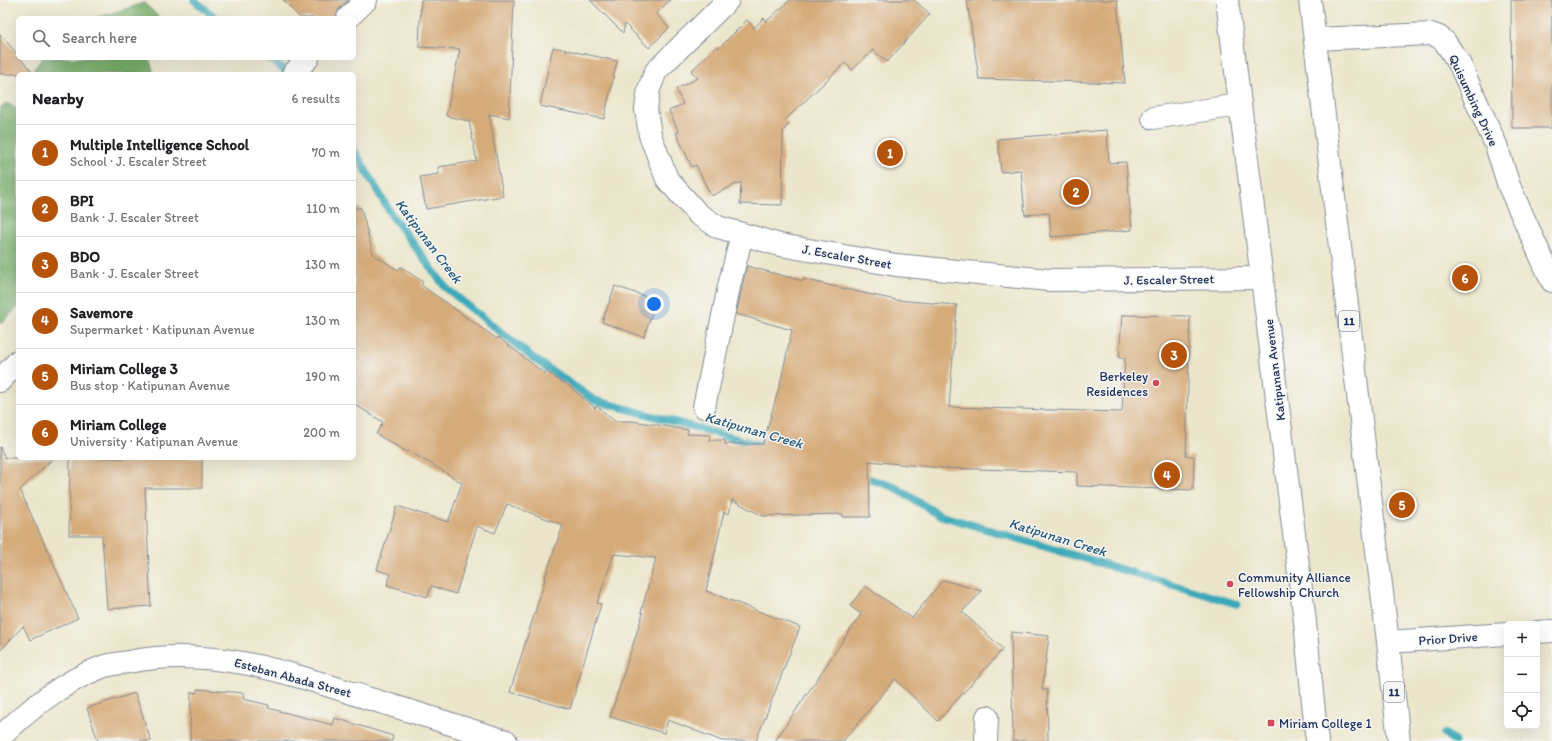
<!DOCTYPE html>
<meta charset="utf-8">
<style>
body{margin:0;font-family:Itim,sans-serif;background:#f2f2f2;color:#202124}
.controls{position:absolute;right:12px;bottom:12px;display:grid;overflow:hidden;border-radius:6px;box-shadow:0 4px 16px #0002}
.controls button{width:36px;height:36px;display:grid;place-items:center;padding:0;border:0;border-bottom:1px solid #e0e0e0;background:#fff;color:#202124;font:20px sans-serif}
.you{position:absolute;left:654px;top:304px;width:14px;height:14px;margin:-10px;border:3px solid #fff;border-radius:50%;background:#1a73e8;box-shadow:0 0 0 6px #1a73e833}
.badge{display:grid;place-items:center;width:26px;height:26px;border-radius:50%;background:#b45309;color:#fff;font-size:13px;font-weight:700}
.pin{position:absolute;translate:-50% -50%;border:2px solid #fff;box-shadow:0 1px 4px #0006}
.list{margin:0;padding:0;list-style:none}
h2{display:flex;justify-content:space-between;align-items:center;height:52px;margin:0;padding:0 16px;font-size:17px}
h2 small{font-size:13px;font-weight:400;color:#757577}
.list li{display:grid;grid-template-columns:26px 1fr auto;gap:12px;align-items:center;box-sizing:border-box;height:56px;padding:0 16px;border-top:1px solid #e0e0e0}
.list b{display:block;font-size:15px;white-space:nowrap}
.list p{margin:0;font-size:13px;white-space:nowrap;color:#757577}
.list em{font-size:13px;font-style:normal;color:#757577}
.icon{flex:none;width:22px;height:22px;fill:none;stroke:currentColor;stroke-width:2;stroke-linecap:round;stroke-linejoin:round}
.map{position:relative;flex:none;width:1552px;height:741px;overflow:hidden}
.search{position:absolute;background:#fff;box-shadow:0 4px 16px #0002;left:16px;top:16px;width:340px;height:44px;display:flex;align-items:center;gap:10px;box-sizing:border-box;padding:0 14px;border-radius:6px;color:#757577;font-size:15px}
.panel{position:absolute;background:#fff;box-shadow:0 4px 16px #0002;left:16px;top:72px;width:340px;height:388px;border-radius:6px}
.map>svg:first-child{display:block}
</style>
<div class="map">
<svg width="1552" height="741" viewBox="0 0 1552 741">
<rect width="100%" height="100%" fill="#f6f6f2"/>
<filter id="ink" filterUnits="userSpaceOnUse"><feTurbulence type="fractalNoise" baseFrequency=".025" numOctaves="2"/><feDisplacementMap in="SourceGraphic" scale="8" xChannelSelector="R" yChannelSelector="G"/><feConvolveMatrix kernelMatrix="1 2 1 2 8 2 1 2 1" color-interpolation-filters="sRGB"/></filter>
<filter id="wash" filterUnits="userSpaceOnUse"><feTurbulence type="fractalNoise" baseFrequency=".012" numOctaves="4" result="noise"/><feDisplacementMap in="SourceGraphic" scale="16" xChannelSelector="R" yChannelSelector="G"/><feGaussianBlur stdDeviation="0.9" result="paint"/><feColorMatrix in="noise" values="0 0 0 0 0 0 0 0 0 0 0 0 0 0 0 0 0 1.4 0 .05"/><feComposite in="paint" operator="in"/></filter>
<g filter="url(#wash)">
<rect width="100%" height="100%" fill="#ebe6cb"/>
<g fill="#78ad6b" stroke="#4a6e64">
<path d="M144,3l16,15h-64z"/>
<path d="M43,58h106l5,16h-124z"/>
<path d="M7,103l11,7v197l-18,17v-216z"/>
</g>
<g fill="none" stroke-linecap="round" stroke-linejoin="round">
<g stroke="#3aa9b9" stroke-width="8">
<path d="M194,0l22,18"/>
<path d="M269,58l15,12"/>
<path d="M354,150l37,64 55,74 87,70 61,42 173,47"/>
<path d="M860,476l34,11 45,28 298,89"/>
<path d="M1445,734l10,7"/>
</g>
</g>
<g id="blocks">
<g fill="#d6ab7a">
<path d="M283,0h65l-9,9 -3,9h-36z"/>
<path d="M421,0h93l-5,118 -20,-4 14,82 -77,13 -6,-32 19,-3 -1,-7 39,-6 -8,-40 -23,-5 14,-67 -41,-2z"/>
<path d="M590,0h80l-14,14 13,14 -20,20 -24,-24 -2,9z"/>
<path d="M790,0h124l16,14 -43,48 -14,-12 -21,20 -7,-7 -60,57 4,4 -6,7 -1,74 -42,-1 1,-22 -30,14 -15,-31 -4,2 -16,-34 3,-1 -10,-21 14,-7 -7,-15 22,-11 -7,-7 26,-25 2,2 28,-28 7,8 10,-10 3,3z"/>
<path d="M967,0h150l8,83 -146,-4z"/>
<path d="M1511,0h41v128h-40z"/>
<path d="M0,34l18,21v3h2l14,16h-34z"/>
<path d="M553,47l64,14 -13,58 -64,-13z"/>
<path d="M1107,130l2,33 17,-1 6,68 -81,7 -2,-24 -24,2 -4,-45 -20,2 -3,-33z"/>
<path d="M354,208h7l12,46 25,16 3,-3 22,15 -2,3 76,54 1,-2 47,37 1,-3 17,12 1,-1 31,26 2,-2 17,15h19l55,9 -1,4 23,1 -1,5h16v4h38l17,-60 12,-54 -56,-16 11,-48 56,15v-2l51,12 42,9 61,5 -8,102 173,5 3,-54h-6l3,-43 68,1 -4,140h8l-1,34 -116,-4v-14l-135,-4 -73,-7 1,56h-27v-3l-80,2 -31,-16 -3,14 -5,-2 -18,79 94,36 -44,114h-34l-54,-21 -4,13 -54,-16 33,-104 -2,-1 15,-54 -42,-4 -17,49 4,1 -31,105 -60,-17 35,-112h-1l19,-55 -56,-21 -12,29 -18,-7 -21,68 -25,-8 -3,11 -41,-12 4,-11 -14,-4 20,-64 51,16 14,-39 -27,-17 -27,-15 -1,1 -31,-18 7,-12 -29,-18z"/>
<path d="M615,286l41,14 -12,37 -42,-15z"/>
<path d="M0,447l5,11h48l-33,32 58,128 -48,22 -7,-14 -23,25z"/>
<path d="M70,458h132v30h-57l6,118 -44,3 -5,-74h-33z"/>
<path d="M943,580l39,11 -20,21 41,37 -65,72 -43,-42 -52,62h-68l86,-127 -11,-8 15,-20 47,32z"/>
<path d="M1011,632l38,4 -7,54h5l1,51h-35z"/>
<path d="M197,689l47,4 -1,6 26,6 -1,3 65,17 2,-7 58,18 -1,5h-202l1,-49 6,1z"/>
<path d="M135,693l16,48h-53l-11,-33z"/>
</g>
</g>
</g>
<g filter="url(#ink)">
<use href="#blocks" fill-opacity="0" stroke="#838a94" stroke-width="1"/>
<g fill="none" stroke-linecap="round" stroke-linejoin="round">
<g stroke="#838a94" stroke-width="24">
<g id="minor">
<path d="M728,0l-72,71 -7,18 -3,20 4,26 17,44 31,35 20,13 62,18 116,20 153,15 214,-2"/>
<path d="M348,18l18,-18"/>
<path d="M1315,39l116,-5 8,3 6,5 14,21 37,82 13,41 43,95"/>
<path d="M293,74l15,-16"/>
<path d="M1153,118l86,-13"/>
<path d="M0,381l18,-20"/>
<path d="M704,407l26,-125 12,-47"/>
<path d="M1537,632l15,-1"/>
<path d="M1388,642l119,-8"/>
<path d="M0,737c30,-28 62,-55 102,-70 8,-3 18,-4 26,-5 82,-17 162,11 239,36 47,14 93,29 139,43"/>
<path d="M986,741l1,-24"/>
</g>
</g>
<g stroke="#838a94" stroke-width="24">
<g id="major">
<path d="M1227,0l77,613 13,128"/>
<path d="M1310,0l78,642 11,99"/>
</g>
</g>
<use href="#minor" stroke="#fff" stroke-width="22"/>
<use href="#major" stroke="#fff" stroke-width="22"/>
</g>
</g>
<g fill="#d1495b" stroke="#f6f6f2" stroke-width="1.5">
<circle cx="1156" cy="383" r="4"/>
<circle cx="1230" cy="584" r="4"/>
<rect x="1267" y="719" width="8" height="8" rx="2"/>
</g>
<g text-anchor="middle" stroke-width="3" stroke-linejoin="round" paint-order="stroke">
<g fill="#f6f6f2" stroke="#5d6b8a" stroke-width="1">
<rect x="1339" y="311" width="20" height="20" rx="3"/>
<rect x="1384" y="682" width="20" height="20" rx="3"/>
</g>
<g font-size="12" font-weight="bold" fill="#1b2f5e">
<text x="1349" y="325">11</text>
<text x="1394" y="696">11</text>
</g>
<g font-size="13" fill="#1b2f5e" stroke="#f6f6f2">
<text transform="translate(1474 100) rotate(65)" y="5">Quisumbing Drive</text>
<text transform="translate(847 256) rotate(10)" y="5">J. Escaler Street</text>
<text transform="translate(1169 279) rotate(-1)" y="5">J. Escaler Street</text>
<text transform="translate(1274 370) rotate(-97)" y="5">Katipunan Avenue</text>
<text transform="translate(1448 638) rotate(-4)" y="5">Prior Drive</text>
<text transform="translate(293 677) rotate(15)" y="5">Esteban Abada Street</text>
</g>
<g font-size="13" fill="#1b2f5e" stroke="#f6f6f2" text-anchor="start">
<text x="1148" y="381" text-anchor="end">Berkeley<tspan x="1148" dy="15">Residences</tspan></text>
<text x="1238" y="582">Community Alliance<tspan x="1238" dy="15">Fellowship Church</tspan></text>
<text x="1279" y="728">Miriam College 1</text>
</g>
<g font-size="14" font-style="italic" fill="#265a7e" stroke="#f6f6f2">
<text transform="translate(429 241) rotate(53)" y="5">Katipunan Creek</text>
<text transform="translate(754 430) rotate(16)" y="5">Katipunan Creek</text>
<text transform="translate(1058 537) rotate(17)" y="5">Katipunan Creek</text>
</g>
</g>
</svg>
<div class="controls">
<button>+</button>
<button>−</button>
<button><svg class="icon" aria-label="locate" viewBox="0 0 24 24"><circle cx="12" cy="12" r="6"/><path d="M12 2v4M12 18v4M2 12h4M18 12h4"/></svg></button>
</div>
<div class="you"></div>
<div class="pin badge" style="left:890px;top:153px">1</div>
<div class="pin badge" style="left:1076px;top:192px">2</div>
<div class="pin badge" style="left:1174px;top:355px">3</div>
<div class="pin badge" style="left:1167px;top:475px">4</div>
<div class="pin badge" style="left:1402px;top:505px">5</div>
<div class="pin badge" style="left:1465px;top:278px">6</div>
<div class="search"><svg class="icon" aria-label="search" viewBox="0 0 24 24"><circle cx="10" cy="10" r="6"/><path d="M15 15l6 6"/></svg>Search here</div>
<section class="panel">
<h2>Nearby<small>6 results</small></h2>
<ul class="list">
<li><span class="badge">1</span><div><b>Multiple Intelligence School</b><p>School · J. Escaler Street</p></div><em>70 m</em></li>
<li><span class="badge">2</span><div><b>BPI</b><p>Bank · J. Escaler Street</p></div><em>110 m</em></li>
<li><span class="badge">3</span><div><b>BDO</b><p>Bank · J. Escaler Street</p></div><em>130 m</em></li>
<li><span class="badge">4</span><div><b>Savemore</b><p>Supermarket · Katipunan Avenue</p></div><em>130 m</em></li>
<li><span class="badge">5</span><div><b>Miriam College 3</b><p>Bus stop · Katipunan Avenue</p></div><em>190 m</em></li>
<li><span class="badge">6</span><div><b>Miriam College</b><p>University · Katipunan Avenue</p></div><em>200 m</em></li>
</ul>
</section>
</div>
